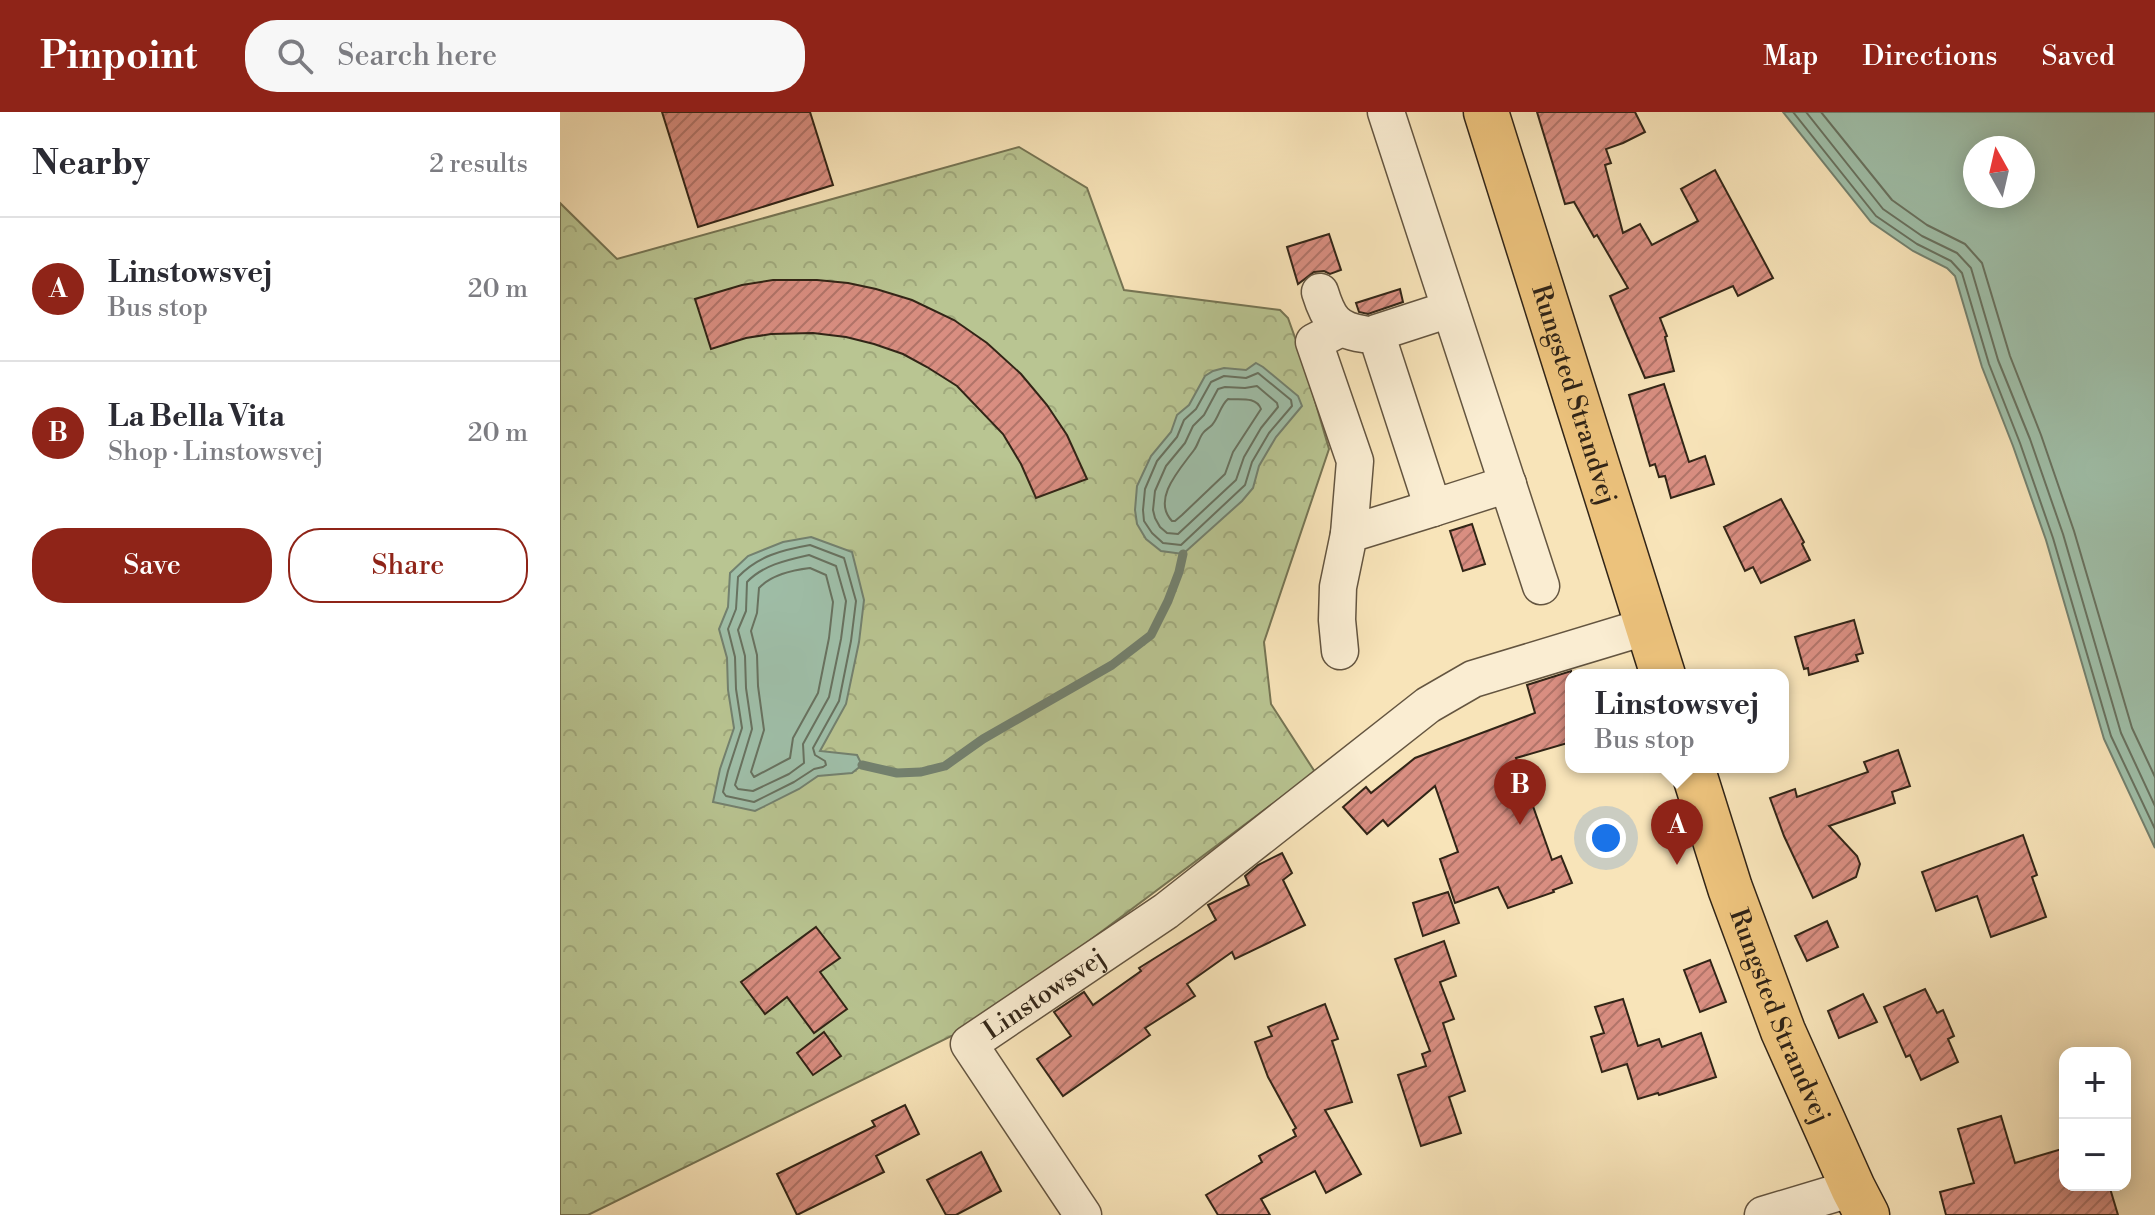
<!DOCTYPE html>
<meta charset="utf-8">
<style>
body{margin:0;font-family:"Libre Bodoni",serif;background:#f7f7f7;color:#2b2b33}
.controls{position:absolute;right:24px;bottom:24px;display:grid;overflow:hidden;border-radius:16px;box-shadow:0 4px 20px #0003}
.controls button{width:72px;height:72px;display:grid;place-items:center;padding:0;border:0;border-bottom:2px solid #e1e1e2;background:#fff;color:#2b2b33;font:40px sans-serif}
.compass{position:absolute;left:1403px;top:24px;width:72px;height:72px;border-radius:50%;background:#fff;box-shadow:0 4px 20px #0003;rotate:352deg}
.you{position:absolute;left:1046px;top:726px;width:28px;height:28px;margin:-20px;border:6px solid #fff;border-radius:50%;background:#1a73e8;box-shadow:0 0 0 12px #1a73e833}
.badge{display:grid;place-items:center;width:52px;height:52px;border-radius:50%;background:#8f2418;color:#fff;font-size:26px;font-weight:700}
.pin{position:absolute;translate:-50% -66px;filter:drop-shadow(0 2px 4px #0008)}
.pin::after{content:'';position:absolute;top:42px;width:28px;height:24px;background:inherit;clip-path:polygon(0 0,100% 0,50% 100%)}
.popup{position:absolute;left:1005px;top:557px;width:224px;height:104px;box-sizing:border-box;display:grid;place-content:center;border-radius:16px;background:#fff;filter:drop-shadow(0 2px 6px #0005);font-size:26px;white-space:nowrap;color:#7c7c81}
.popup b{font-size:30px;color:#2b2b33}
.popup::after{content:'';position:absolute;left:50%;top:100%;margin-left:-16px;border:16px solid transparent;border-top-color:#fff}
.list{margin:0;padding:0;list-style:none}
h2{display:flex;justify-content:space-between;align-items:center;height:104px;margin:0;padding:0 32px;font-size:34px}
h2 small{font-size:26px;font-weight:400;color:#7c7c81}
.list li{display:grid;grid-template-columns:52px 1fr auto;gap:24px;align-items:center;box-sizing:border-box;height:144px;padding:0 32px;border-top:2px solid #e1e1e2}
.list b{display:block;font-size:30px;white-space:nowrap}
.list p{margin:0;font-size:26px;white-space:nowrap;color:#7c7c81}
.list em{font-size:26px;font-style:normal;color:#7c7c81}
.actions{display:flex;gap:16px;padding:24px 32px}
.actions a{flex:1;padding:18px 0;border:2px solid #8f2418;border-radius:32px;text-align:center;font-size:28px;color:#8f2418}
.actions .main{background:#8f2418;color:#fff}
.icon{flex:none;width:44px;height:44px;fill:none;stroke:currentColor;stroke-width:2;stroke-linecap:round;stroke-linejoin:round}
.map{position:relative;flex:none;width:1595px;height:1103px;overflow:hidden}
header{display:flex;align-items:center;gap:48px;box-sizing:border-box;height:112px;padding:0 40px;background:#8f2418;color:#fff}
header strong{font-size:38px}
nav{display:flex;gap:44px;margin-inline-start:auto;font-size:28px}
.search{width:560px;height:72px;background:#f7f7f7;display:flex;align-items:center;gap:20px;box-sizing:border-box;padding:0 28px;border-radius:32px;color:#7c7c81;font-size:30px}
main{display:flex}
aside{flex:1;background:#fff}
.map>svg:first-child{display:block}
</style>
<header>
<strong>Pinpoint</strong>
<div class="search"><svg class="icon" aria-label="search" viewBox="0 0 24 24"><circle cx="10" cy="10" r="6"/><path d="M15 15l6 6"/></svg>Search here</div>
<nav><a>Map</a><a>Directions</a><a>Saved</a></nav>
</header>
<main>
<aside>
<h2>Nearby<small>2 results</small></h2>
<ul class="list">
<li><span class="badge">A</span><div><b>Linstowsvej</b><p>Bus stop</p></div><em>20 m</em></li>
<li><span class="badge">B</span><div><b>La Bella Vita</b><p>Shop · Linstowsvej</p></div><em>20 m</em></li>
</ul>
<div class="actions"><a class="main">Save</a><a>Share</a></div>
</aside>
<div class="map">
<svg width="1595" height="1103" viewBox="0 0 1595 1103">
<defs>
<pattern id="park-crowns" width="20" height="18" patternUnits="userSpaceOnUse" patternTransform="scale(2)"><rect width="20" height="18" fill="#b9c592"/><path d="M2 6a3 3 0 1 1 6 0M12 15a3 3 0 1 1 6 0" fill="none" stroke="#a0a97d"/></pattern>
<pattern id="building-hatch" width="6" height="6" patternUnits="userSpaceOnUse" patternTransform="scale(2)"><rect width="6" height="6" fill="#d98e81"/><path d="M-1 1l2-2M0 6l6-6M5 7l2-2" fill="none" stroke="#b17469"/></pattern>
</defs>
<rect width="100%" height="100%" fill="#f8e4b9"/>
<filter id="stains"><feTurbulence type="fractalNoise" baseFrequency=".0025" numOctaves="4"/><feColorMatrix values="0 0 0 0 .2 0 0 0 0 .09 0 0 0 0 .02 0 0 0 .5 -.17"/></filter>
<radialGradient id="worn" r=".72"><stop offset=".6" stop-color="#630" stop-opacity="0"/><stop offset="1" stop-color="#630" stop-opacity=".3"/></radialGradient>
<path fill="url(#park-crowns)" stroke="#767554" stroke-width="2" d="M459,35l68,41 37,102 156,20 8,8 15,42 26,89 -65,193 7,62 44,68 -333,249 -394,194h-28v-1012l57,56z"/>
<g fill="#9fbfa9" stroke="#73816f" stroke-width="2" fill-rule="evenodd">
<path d="M1223,0h372v736l-51,-109 -58,-199 -33,-94 -31,-79 -27,-91 -8,-8 -34,-17 -42,-29zM1463,36v48h-48v-48z"/>
<path d="M696,251l7,4 35,29 4,10 -26,31 -17,29 -6,22 -11,13 -59,53 -22,-3 -15,-12 -9,-15 -2,-14 2,-24 14,-30 20,-24 6,-17 12,-10 16,-29 8,-5 11,-3 22,2z"/>
<path d="M251,425l41,15 12,48 -5,42 -13,62 -26,47 37,4 5,10 -10,8 -34,3 -19,13 -44,22 -42,-9 7,-33 14,-41 -6,-38 -1,-32 -8,-29 9,-22 2,-34 18,-17 35,-14z"/>
</g>
<g fill="none" stroke-linecap="round" stroke-linejoin="round">
<g stroke="#687260" stroke-width="2">
<path d="M1233,0l83,104 41,28 34,17 11,12 27,91 31,79 33,95 58,198 44,93"/>
<path d="M1246,0l77,97 39,27 35,17 14,15 27,92 32,79 33,95 58,199 34,73"/>
<path d="M1261,0l71,88 35,25 38,19 17,19 28,93 31,79 33,96 58,197 23,49"/>
<path d="M698,261l33,27 1,6 -23,27 -17,29 -7,23 -64,60 -18,-2 -11,-10 -8,-12 -1,-11 2,-21 12,-28 20,-24 7,-17 12,-11 15,-27 13,-6 22,2z"/>
<path d="M665,275l20,1 12,-2 20,17 1,4 -17,21 -17,29 -8,23 -58,54 -11,-1 -7,-6 -5,-9 -2,-8 2,-19 11,-25 19,-23 8,-17 11,-11 14,-26z"/>
<path d="M668,287c12,1 28,-3 33,10l-28,43 -8,22 -43,41 -7,6h-3c-21,-22 9,-53 22,-71 4,-5 5,-12 9,-17 2,-3 6,-5 9,-8 7,-8 8,-19 16,-26z"/>
<path d="M250,433l34,13 12,43 -5,40 -12,60 -26,47 2,7 10,6 1,4 -3,2 -9,2 -20,13 -40,20 -28,-6 -3,-4 5,-21 14,-43 -6,-39 -1,-32 -7,-28 8,-20 2,-32c20,-21 44,-27 72,-32z"/>
<path d="M249,443l27,11 10,35 -5,38 -12,58 -26,47 1,19 -15,11 -36,17 -15,-2 -3,-4 17,-56 -6,-41 -1,-32 -7,-26 8,-19 1,-29c16,-17 40,-22 62,-27z"/>
<path d="M250,456l16,7 7,27 -4,36 -11,55 -25,45 -3,20 -36,19 -3,-5 13,-42 -6,-44 -1,-31 -6,-24 6,-18 2,-25c12,-13 34,-18 51,-20z"/>
</g>
<path stroke="#73816f" stroke-width="9" d="M302,653l35,8 24,-1 24,-6 38,-27 129,-74 39,-30 17,-34 11,-29 4,-18"/>
</g>
<g fill="url(#building-hatch)" stroke="#322517" stroke-width="2">
<path d="M102,0h148l23,73 -135,42z"/>
<path d="M977,0h98l10,20 -22,11 -17,6 5,14 -6,2 18,68 17,-9 12,21 46,-24 -17,-32 34,-19 58,108 -35,18 -5,-10 -73,32 7,18 -2,1 9,34 -29,7 -35,-82 18,-8 -31,-53 -3,2 -20,-35 -9,2z"/>
<path d="M769,122l12,36 -11,4 -6,-3 -10,1 -16,12 -11,-37z"/>
<path d="M213,168h44l31,3 28,6 36,11 42,20 33,23 34,31 26,31 20,30 20,44 -51,19 -15,-34 -18,-30 -46,-48 -30,-19 -24,-13 -29,-10 -28,-7 -33,-4 -42,1 -25,4 -35,11 -16,-50 47,-14z"/>
<path d="M840,177l3,13 -35,12 -9,-2 -3,-9z"/>
<path d="M1104,272l25,78 16,-6 9,28 -43,14 -6,-22 -6,1 -4,-13 -5,2 -21,-71z"/>
<path d="M1221,387l23,43 -2,2 8,16 -49,23 -8,-16 -8,4 -21,-44z"/>
<path d="M912,412l13,40 -22,7 -13,-40z"/>
<path d="M1294,508l9,33 -7,2 2,6 -49,14 -1,-7 -4,1 -9,-32z"/>
<path d="M1011,559v71l-55,16 36,102 9,-4 11,27 -19,7 1,2 -46,16 -10,-21 -43,16 -15,-44 18,-7 -23,-66 -47,40 -5,-6 -16,14 -24,-27 23,-20 5,6 44,-35 120,-45 -8,-28z"/>
<path d="M1338,638l12,36 -18,6 3,11 -66,23 28,30 3,8 -4,13 -43,21 -29,-62 -14,-38 25,-9 2,8 71,-25 -4,-10z"/>
<path d="M1463,723l14,40 -5,2 14,40 -55,20 -14,-41 -41,15 -14,-39z"/>
<path d="M722,741l10,20 -9,7 22,45 -70,34 -3,-7 -45,32 8,12 -50,32 5,7 -87,61 -26,-37 34,-23 -17,-24 30,-20 9,13 48,-34 -2,-3 77,-48 -8,-15 41,-20 -4,-9 13,-11z"/>
<path d="M888,780l11,31 -36,13 -10,-33z"/>
<path d="M1267,809l11,26 -31,14 -12,-25z"/>
<path d="M256,815l24,31 -20,14 27,37 -33,24 -27,-36 -22,17 -24,-32z"/>
<path d="M884,829l12,35 -16,6 14,37 -11,4 22,68 -16,6 12,36 -40,13 -23,-71 28,-9 -4,-12 8,-3 -35,-92z"/>
<path d="M1150,848l16,42 -26,10 -16,-42z"/>
<path d="M1365,877l12,24 6,-3 11,26 -6,3 10,23 -37,18 -11,-25 -4,2 -22,-50z"/>
<path d="M1303,882l14,28 -38,16 -11,-27z"/>
<path d="M1063,887l15,47 21,-7 3,8 39,-14 15,44 -57,18 -1,-2 -20,6 -11,-35 -25,8 -11,-35 13,-4 -9,-26z"/>
<path d="M765,892l13,35 -6,2 20,61 -27,8 36,64 -35,19 -11,-22 -54,28 9,16h-52l-12,-20 56,-33 -3,-6 37,-20 -3,-6 3,-2 -28,-51 -13,-35 17,-6 -4,-9z"/>
<path d="M264,920l17,24 -28,19 -16,-22z"/>
<path d="M345,993l14,29 -43,22 8,16 -87,43 -20,-41 98,-48 -3,-5z"/>
<path d="M1441,1004l14,47 50,-15v37h44l9,30h-172l-6,-23 34,-9 -16,-54z"/>
<path d="M421,1040l20,39 -45,24h-10l-19,-35z"/>
</g>
<g fill="none" stroke-linecap="round" stroke-linejoin="round">
<g stroke="#645540" stroke-width="39">
<g id="minor">
<path d="M826,0l155,474"/>
<path d="M760,180c8,26 15,38 43,42"/>
<path d="M890,197l-74,24 57,175 75,-24"/>
<path d="M781,216l-27,14 41,119 -6,73"/>
<path d="M780,539l-3,-31 1,-33 11,-53 84,-26"/>
<path id="s1" d="M523,1103l-114,-171 197,-133 262,-206 45,-26 175,-53"/>
<path d="M1203,1103l90,-27"/>
</g>
</g>
<g stroke="#322517" stroke-width="47">
<g id="major">
<path id="s2" d="M926,0l177,563"/>
<path id="s3" d="M1132,655l38,121 53,143 70,157 14,27"/>
</g>
</g>
<use href="#minor" stroke="#faedd2" stroke-width="36"/>
<use href="#major" stroke="#ecc27c" stroke-width="44"/>
</g>
<g text-anchor="middle" stroke-width="6" stroke-linejoin="round" paint-order="stroke">
<g font-size="26" fill="#322517" stroke="#faedd2">
<text dy="9" stroke="none"><textPath href="#s2" startOffset="296">Rungsted Strandvej</textPath></text>
<text dy="9" stroke="none"><textPath href="#s1" startOffset="296">Linstowsvej</textPath></text>
<text dy="9" stroke="none"><textPath href="#s3" startOffset="264">Rungsted Strandvej</textPath></text>
</g>
</g>
<rect width="100%" height="100%" filter="url(#stains)"/>
<rect width="100%" height="100%" fill="url(#worn)"/>
</svg>
<div class="controls">
<button>+</button>
<button>−</button>
</div>
<svg class="compass" viewBox="-18 -18 36 36"><path d="M0-13l5 13h-10z" fill="#e53935"/><path d="M0 13l5-13h-10z" fill="#7c7c81"/></svg>
<div class="you"></div>
<div class="pin badge" style="left:1117px;top:753px">A</div>
<div class="popup"><b>Linstowsvej</b>Bus stop</div>
<div class="pin badge" style="left:960px;top:713px">B</div>
</div>
</main>
